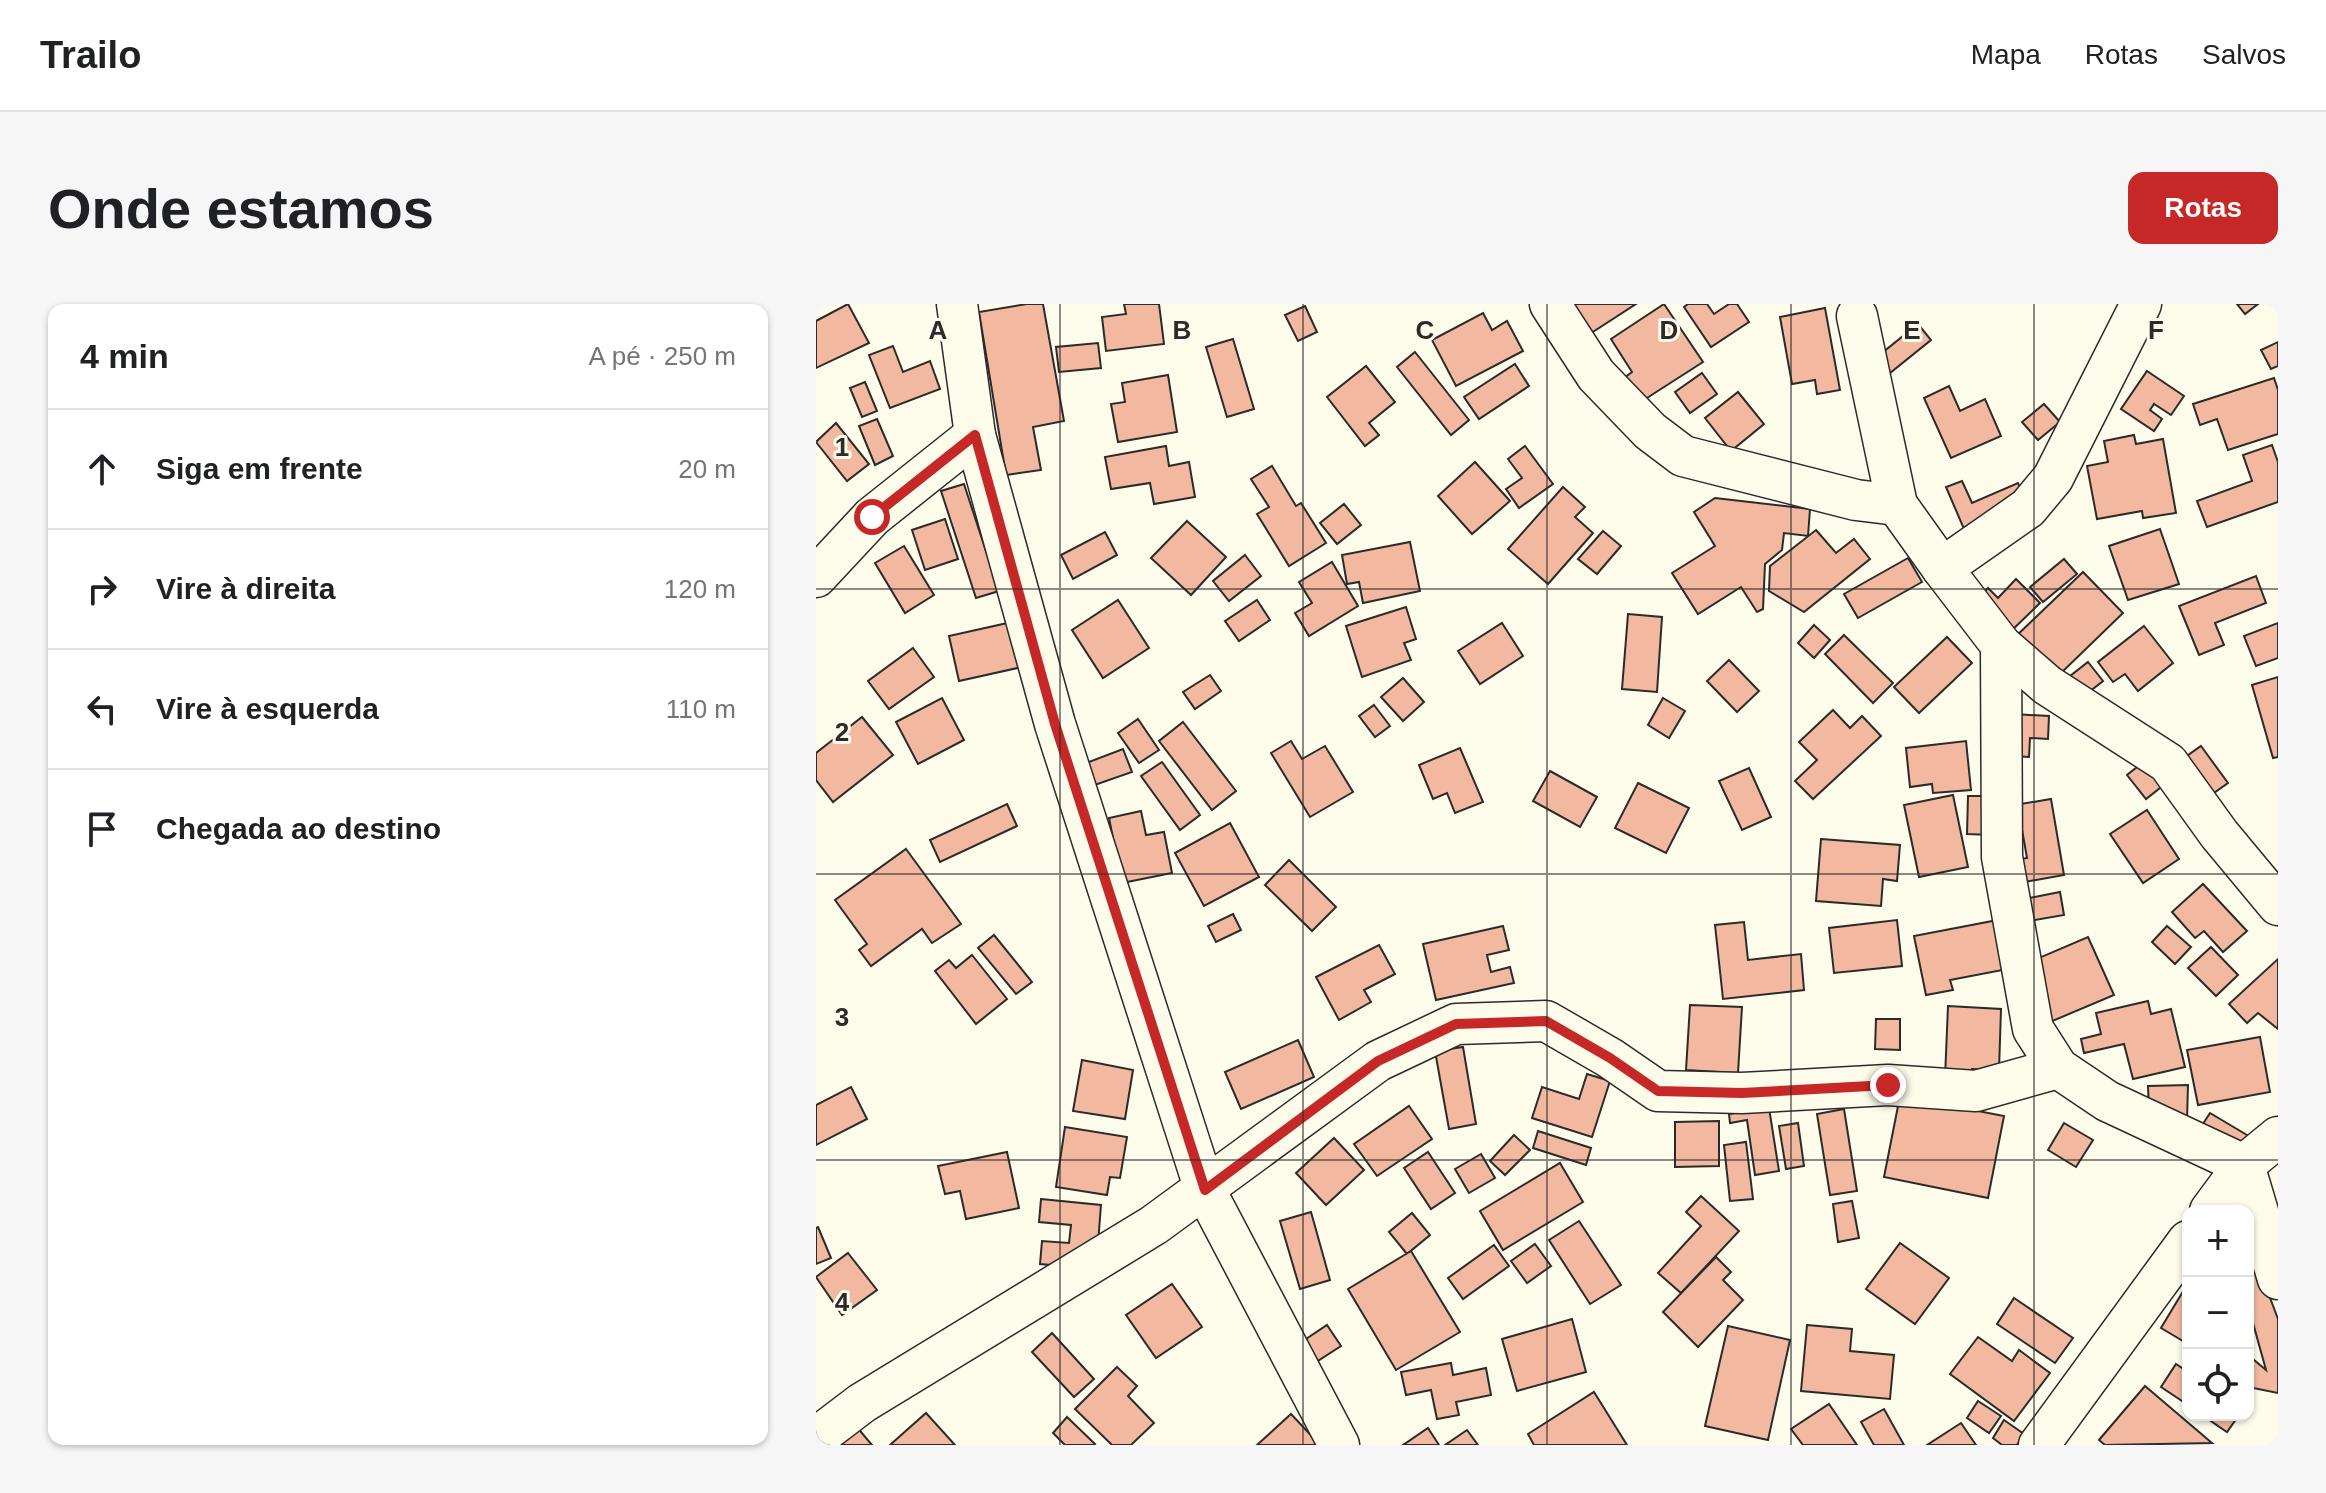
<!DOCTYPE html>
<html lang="pt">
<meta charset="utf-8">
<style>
body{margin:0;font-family:Arial,sans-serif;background:#f6f6f6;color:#202124}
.controls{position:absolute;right:24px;bottom:24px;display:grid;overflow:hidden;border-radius:16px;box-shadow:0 2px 6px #0004}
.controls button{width:72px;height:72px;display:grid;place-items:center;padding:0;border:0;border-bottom:2px solid #e0e0e0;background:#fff;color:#202124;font:40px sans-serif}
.stop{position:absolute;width:24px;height:24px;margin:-18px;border:6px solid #c62828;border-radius:50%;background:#fff}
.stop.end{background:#c62828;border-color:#fff;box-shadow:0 2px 8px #0008}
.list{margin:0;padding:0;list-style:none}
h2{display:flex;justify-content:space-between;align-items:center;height:104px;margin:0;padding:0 32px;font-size:34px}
h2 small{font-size:26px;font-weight:400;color:#757577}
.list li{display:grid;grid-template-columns:52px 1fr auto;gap:24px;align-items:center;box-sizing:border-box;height:120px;padding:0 32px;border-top:2px solid #e0e0e0}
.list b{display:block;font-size:30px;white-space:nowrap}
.list em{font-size:26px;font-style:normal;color:#757577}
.icon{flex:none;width:44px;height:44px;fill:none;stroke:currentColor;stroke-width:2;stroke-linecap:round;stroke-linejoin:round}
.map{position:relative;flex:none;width:1462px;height:1141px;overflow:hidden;border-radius:16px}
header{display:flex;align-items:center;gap:48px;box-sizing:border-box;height:112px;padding:0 40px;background:#fff;border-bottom:2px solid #e0e0e0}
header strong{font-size:38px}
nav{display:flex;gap:44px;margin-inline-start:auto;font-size:28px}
.intro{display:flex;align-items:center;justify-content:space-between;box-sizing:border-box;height:192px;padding:0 48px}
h1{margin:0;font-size:56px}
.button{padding:20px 36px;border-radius:16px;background:#c62828;color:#fff;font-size:28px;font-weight:700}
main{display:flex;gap:48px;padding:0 48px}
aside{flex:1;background:#fff;border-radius:16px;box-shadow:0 2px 6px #0004}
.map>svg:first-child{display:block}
</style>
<header>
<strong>Trailo</strong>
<nav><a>Mapa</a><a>Rotas</a><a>Salvos</a></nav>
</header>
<div class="intro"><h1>Onde estamos</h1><a class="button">Rotas</a></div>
<main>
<aside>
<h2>4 min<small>A pé · 250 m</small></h2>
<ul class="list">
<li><svg class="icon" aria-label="ahead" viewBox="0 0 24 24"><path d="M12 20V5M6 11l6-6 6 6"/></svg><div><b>Siga em frente</b></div><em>20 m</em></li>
<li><svg class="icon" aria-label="right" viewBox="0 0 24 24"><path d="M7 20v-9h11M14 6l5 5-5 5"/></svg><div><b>Vire à direita</b></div><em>120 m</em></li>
<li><svg class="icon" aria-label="left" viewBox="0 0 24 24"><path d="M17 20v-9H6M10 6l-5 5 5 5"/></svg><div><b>Vire à esquerda</b></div><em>110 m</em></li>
<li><svg class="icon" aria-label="arrive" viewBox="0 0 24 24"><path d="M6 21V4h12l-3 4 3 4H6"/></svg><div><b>Chegada ao destino</b></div></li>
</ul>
</aside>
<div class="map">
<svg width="1462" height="1141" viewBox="0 0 1462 1141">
<rect width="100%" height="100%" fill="#fdfbea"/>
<g fill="#f2b8a0" stroke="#2b2b2b" stroke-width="2">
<path d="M32,0l21,39 -53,25v-47z"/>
<path d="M211,0h16l21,117 -31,6 8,43 -35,5 -27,-163z"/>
<path d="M308,0h35l5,40 -58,7 -4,-34 24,-3z"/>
<path d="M738,0h82l-57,37z"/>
<path d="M848,0l39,58 -67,43 -16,-24 12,-9 -21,-33z"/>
<path d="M872,0h19l7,10 15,-10h8l12,18 -38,25 -27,-40z"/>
<path d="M1421,0h21l-13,10z"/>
<path d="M489,2l12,26 -19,9 -13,-26z"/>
<path d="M1009,4l15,82 -23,4 -2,-14 -23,4 -12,-67z"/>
<path d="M667,9l9,17 15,-9 16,30 -67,35 -24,-46z"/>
<path d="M1102,20l13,16 -46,37 -13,-16z"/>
<path d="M417,35l21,70 -27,8 -21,-70z"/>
<path d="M1462,38v24l-7,3 -10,-19z"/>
<path d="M282,39l3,25 -42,4 -3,-25z"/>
<path d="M77,42l10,26 27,-11 10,28 -50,19 -21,-53z"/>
<path d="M599,48l54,68 -18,15 -54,-68z"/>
<path d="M699,60l14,22 -50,33 -15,-22z"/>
<path d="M550,62l29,36 -26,21 10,12 -14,11 -38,-49z"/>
<path d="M1331,67l37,25 -13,19 -17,-11 -4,6 12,9 -8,12 -33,-22z"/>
<path d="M886,69l15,21 -27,19 -15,-21z"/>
<path d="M352,71l9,57 -59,10 -7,-38 14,-2 -3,-19z"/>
<path d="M1458,74l4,12v44l-50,16 -11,-31 -17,6 -7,-21z"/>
<path d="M49,78l12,29 -15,6 -12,-29z"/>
<path d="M1133,82l11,25 25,-12 16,37 -50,22 -27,-60z"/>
<path d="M922,88l26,32 -33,27 -26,-33z"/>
<path d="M1228,100l16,18 -22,18 -16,-18z"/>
<path d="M61,115l16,37 -18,9 -16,-39z"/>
<path d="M20,119l33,41 -22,17 -31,-39z"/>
<path d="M1318,131l2,9 27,-5 13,74 -33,5 -1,-7 -45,8 -10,-53 21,-4 -4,-21z"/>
<path d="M1456,141l6,17v40l-71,25 -10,-26 55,-20 -9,-26z"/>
<path d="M350,142l3,20 20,-4 6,35 -41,7 -4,-21 -39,6 -6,-32z"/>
<path d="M709,142l28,38 -34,24 -13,-19 16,-11 -14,-19z"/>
<path d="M659,158l35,39 -38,33 -34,-38z"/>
<path d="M456,162l24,40 5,-3 25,40 -37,23 -32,-52 12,-7 -18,-28z"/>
<path d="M1146,177l10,22 46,-20 8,20 -62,26 -18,-42z"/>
<path d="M148,180l35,107 -23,7 -35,-107z"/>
<path d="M747,183l22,20 -10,10 18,16 -45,51 -40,-35z"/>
<path d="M899,194l95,11 -2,27 -24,-3 -2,17 -17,14 -2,45 -6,3 -16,-25 -43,27 -26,-41 43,-27 -21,-34z"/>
<path d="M528,200l17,21 -24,19 -17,-21z"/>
<path d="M129,215l13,40 -33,11 -13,-40z"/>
<path d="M371,217l39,36 -35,38 -40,-37z"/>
<path d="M1344,225l19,55 -51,16 -19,-54z"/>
<path d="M1000,226l20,23 18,-14 16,20 -66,53 -35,-21 1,-25z"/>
<path d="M787,227l18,15 -24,28 -19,-15z"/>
<path d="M289,228l12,23 -44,24 -12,-24z"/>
<path d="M594,238l10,49 -57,12 -4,-21 -12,2 -5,-29z"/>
<path d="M88,242l30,49 -29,18 -30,-50z"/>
<path d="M429,251l16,21 -32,25 -16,-20z"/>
<path d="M1092,254l14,24 -64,36 -14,-24z"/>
<path d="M1248,255l13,15 -34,28 -13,-15z"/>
<path d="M516,258l26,44 -49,30 -14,-23 17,-10 -13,-21z"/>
<path d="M1267,268l40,41 -66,64 -46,-36z"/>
<path d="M1440,272l10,27 -51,20 9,22 -25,10 -20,-49z"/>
<path d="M1200,275l24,24 -34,33 -33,-33 15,-15 10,10z"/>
<path d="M302,296l31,48 -46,30 -31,-48z"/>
<path d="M441,296l13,20 -31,21 -14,-20z"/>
<path d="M590,303l10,32 -12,4 7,17 -49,17 -16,-51z"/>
<path d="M812,310l34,3 -5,75 -35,-3z"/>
<path d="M196,318l10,45 -63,14 -10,-45z"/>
<path d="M686,319l21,33 -43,28 -22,-33z"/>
<path d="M1462,319v35l-22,8 -12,-30z"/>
<path d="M998,321l16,15 -16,18 -16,-15z"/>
<path d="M1328,322l29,37 -35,28 -13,-17 -12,8 -15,-20z"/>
<path d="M1028,331l49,48 -20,20 -48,-49z"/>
<path d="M1131,333l25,26 -53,50 -25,-26z"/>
<path d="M97,344l21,29 -45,32 -21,-28z"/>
<path d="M913,356l30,31 -22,21 -30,-31z"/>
<path d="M1272,358l15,19 -23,18 -15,-19z"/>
<path d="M394,371l11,16 -26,18 -12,-17z"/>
<path d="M1462,373v80l-5,1 -21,-73z"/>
<path d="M587,374l21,24 -21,19 -22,-24z"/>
<path d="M126,394l22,42 -46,24 -22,-42z"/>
<path d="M847,394l22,13 -16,27 -21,-13z"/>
<path d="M558,401l16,21 -15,11 -16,-21z"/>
<path d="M1017,406l17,18 12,-12 19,20 -68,63 -18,-18 22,-21 -18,-18z"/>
<path d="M1197,410l36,2 -1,23 -18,-1 -1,19 -18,-1z"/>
<path d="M46,413l31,38 -60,47 -17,-22v-27z"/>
<path d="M322,415l21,31 -20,13 -21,-30z"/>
<path d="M367,418l53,69 -24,19 -53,-69z"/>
<path d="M475,437l11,18 23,-13 28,46 -43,25 -39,-64z"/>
<path d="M1150,437l5,49 -38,3 -1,-9 -22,3 -4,-39z"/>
<path d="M1385,442l27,37 -27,19 -27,-37z"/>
<path d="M644,444l23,54 -28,11 -8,-20 -14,6 -14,-34z"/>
<path d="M307,445l9,23 -43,15 -8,-22z"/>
<path d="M1330,456l19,24 -19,15 -19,-24z"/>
<path d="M346,458l38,53 -20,15 -39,-54z"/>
<path d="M933,464l22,49 -29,13 -23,-49z"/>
<path d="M734,467l47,26 -17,30 -47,-26z"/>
<path d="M822,479l51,25 -23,45 -51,-25z"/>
<path d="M1137,491l15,72 -49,10 -15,-72z"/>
<path d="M1152,492h25l-1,39 -25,-1z"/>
<path d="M1235,495l13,76 -51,9 -4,-23 18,-3 -6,-34 -12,-18z"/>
<path d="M191,500l10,22 -77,36 -10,-22z"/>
<path d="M1331,506l32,49 -36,24 -33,-49z"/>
<path d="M325,507l5,24 18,-3 8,41 -50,10 -13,-65z"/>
<path d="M414,519l29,54 -55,29 -29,-53z"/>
<path d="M1005,535l79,6 -3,36 -14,-2 -2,27 -65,-5z"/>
<path d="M90,545l55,75 -29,19 -10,-14 -51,37 -12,-16 8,-6 -32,-44z"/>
<path d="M473,556l47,47 -24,24 -47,-46z"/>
<path d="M1387,580l44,47 -24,21 -19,-21 -9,7 -23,-26z"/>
<path d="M1244,588l4,23 -41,7 -4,-22z"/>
<path d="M417,610l8,16 -25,12 -8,-16z"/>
<path d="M1187,615l10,49 -63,12 3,10 -27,5 -12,-59z"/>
<path d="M1081,616l5,46 -68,7 -5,-45z"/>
<path d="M928,618l4,38 53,-6 3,36 -81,9 -8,-74z"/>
<path d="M687,622l6,24 -22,5 4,17 19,-5 4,16 -78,17 -13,-56z"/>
<path d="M1351,622l24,21 -16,17 -23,-22z"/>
<path d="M178,631l38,47 -16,12 -38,-46z"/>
<path d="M1272,633l26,58 -64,27 -25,-58z"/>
<path d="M563,641l16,29 -31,16 7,12 -32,18 -23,-43z"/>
<path d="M1395,643l27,28 -22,21 -28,-28z"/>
<path d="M156,651l35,44 -31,25 -41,-53 14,-11 7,8z"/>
<path d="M1462,655v70l-20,-16 -11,10 -18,-19z"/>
<path d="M1332,697l3,13 20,-5 14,58 -52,12 -9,-35 -40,9 -3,-14 20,-5 -5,-21z"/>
<path d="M874,701l52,2 -4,66 -52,-3z"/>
<path d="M1132,702l53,3 -2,61 -27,-1 -1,10 -26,-1z"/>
<path d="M1060,715h24v31l-25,-1z"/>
<path d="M1444,733l10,55 -72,13 -11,-55z"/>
<path d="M482,736l16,37 -73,32 -16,-37z"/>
<path d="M647,743l13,77 -27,5 -14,-78z"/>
<path d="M266,756l51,10 -8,49 -52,-8z"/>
<path d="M771,770l23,7 -18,56 -60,-19 10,-31 37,12z"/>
<path d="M1372,781l-1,35 -38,-8 -1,-26z"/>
<path d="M35,783l16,32 -51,26v-40z"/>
<path d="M1084,792l104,20 -16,82 -104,-21z"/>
<path d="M593,802l23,33 -55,37 -23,-32z"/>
<path d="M953,804l10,63 -24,4 -8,-55 -17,3 -1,-9z"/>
<path d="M1028,805l13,82 -27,4 -13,-81z"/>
<path d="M1394,809l42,25 -12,18 -41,-26z"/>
<path d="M903,817v45l-44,1v-45z"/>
<path d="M982,819l6,43 -18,3 -7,-43z"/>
<path d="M1248,819l29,17 -17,27 -28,-17z"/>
<path d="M249,823l62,10 -7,41 -10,-1 -3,18 -51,-8z"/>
<path d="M722,827l53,17 -5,17 -53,-17z"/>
<path d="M698,831l16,15 -25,25 -15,-14z"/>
<path d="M518,834l30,32 -38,35 -30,-32z"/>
<path d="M930,838l7,57 -23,2 -6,-56z"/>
<path d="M191,848l12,56 -53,11 -6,-28 -15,3 -7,-28z"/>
<path d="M612,848l27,41 -24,16 -27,-41z"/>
<path d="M665,850l14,24 -26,15 -14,-24z"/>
<path d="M744,859l23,39 -80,48 -23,-39z"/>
<path d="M885,892l38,35 -58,62 -23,-20 43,-47 -15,-14z"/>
<path d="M225,895l60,6 -5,64 -56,-5 2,-23 27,2 2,-18 -32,-3z"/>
<path d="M1036,897l7,37 -21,4 -5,-38z"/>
<path d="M495,908l19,68 -30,9 -20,-68z"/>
<path d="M596,909l18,22 -23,19 -18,-22z"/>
<path d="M763,917l42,64 -31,19 -41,-64z"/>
<path d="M2,923l13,31 -15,6v-36z"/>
<path d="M1432,935l30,80v74l-30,-6v-32l18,15 -18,-65z"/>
<path d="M1084,939l49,35 -34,46 -49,-35z"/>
<path d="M719,940l16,22 -24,17 -16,-22z"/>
<path d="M678,941l15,21 -46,33 -15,-21z"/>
<path d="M595,947l49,81 -64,38 -48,-81z"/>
<path d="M32,949l29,37 -35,25 -26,-38z"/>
<path d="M900,953l15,15 -8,8 20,20 -45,47 -35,-35z"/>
<path d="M1372,979v61l-27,-16z"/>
<path d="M356,980l30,43 -46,31 -30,-43z"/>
<path d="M1198,994l59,40 -18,25 -58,-39z"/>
<path d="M756,1015l14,53 -69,19 -15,-52z"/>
<path d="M511,1021l14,21 -28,18 -13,-21z"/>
<path d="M991,1021l45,4 -2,22 44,4 -4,44 -89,-8z"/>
<path d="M912,1022l62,14 -22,100 -63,-14z"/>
<path d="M236,1029l42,46 -20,18 -42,-45z"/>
<path d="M1162,1033l34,24 7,-11 31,23 -36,48 -64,-47z"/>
<path d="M635,1059l2,12 33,-7 5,27 -35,7 3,13 -22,4 -6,-29 -25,5 -5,-23z"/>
<path d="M1360,1060l12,8v33l-27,-18z"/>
<path d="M301,1063l20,19 -9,10 26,27 -23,22h-19l-37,-36z"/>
<path d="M1329,1082l67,57 -107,2 -6,-5z"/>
<path d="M778,1088l33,53h-93l-6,-11z"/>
<path d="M1162,1097l23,15 -12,17 -22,-15z"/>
<path d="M1013,1100l28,41h-54l-12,-16z"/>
<path d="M1068,1105l20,36h-30l-13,-23z"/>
<path d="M110,1109l29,32h-65z"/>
<path d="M475,1110l29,31h-63z"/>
<path d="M1386,1111h37l-12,17z"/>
<path d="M251,1113l28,27 -1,1h-29l-12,-12z"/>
<path d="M1188,1116l20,14 -7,11h-15l-9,-7z"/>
<path d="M1145,1119l15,22h-49z"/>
<path d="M40,1122l16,19h-41z"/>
<path d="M612,1124l11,17h-36z"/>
<path d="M651,1126l11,15h-33z"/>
</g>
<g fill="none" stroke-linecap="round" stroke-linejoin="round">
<g stroke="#2b2b2b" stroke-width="43">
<g id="minor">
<path d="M141,0l18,131 80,289 150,466 134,255"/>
<path d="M734,0l46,71 54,56 33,25 173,44 41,5"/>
<path d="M1041,12l40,189 45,63 59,77 46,40 121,78 51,71 59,71"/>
<path d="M1126,264l86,-60 25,-30 88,-174"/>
<path d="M0,273l56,-60 103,-82"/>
<path d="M1185,341l1,212 31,172 25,39 49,33 137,64 34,114"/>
<path d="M1394,907l34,-46 34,-28"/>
<path d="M0,1134l46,-35 292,-178 224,-164 78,-37 90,-3 64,37 48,33 84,2 146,-8 88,6 82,-23"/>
<path d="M1223,1141l149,-204"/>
</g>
</g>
<use href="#minor" stroke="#fdfbea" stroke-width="40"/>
</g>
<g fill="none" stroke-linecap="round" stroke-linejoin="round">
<path stroke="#c62828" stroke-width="10" d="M56,213l103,-82 80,289 150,466 173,-129 78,-37 90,-3 64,37 48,33 84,2 146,-8"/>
</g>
<path fill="none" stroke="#2b2b2b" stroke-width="2" stroke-opacity="0.55" d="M244,0v1141M487,0v1141M731,0v1141M975,0v1141M1218,0v1141M0,285h1462M0,570h1462M0,856h1462"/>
<g font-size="26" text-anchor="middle" font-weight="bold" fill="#2b2b2b" stroke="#fdfbea" stroke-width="6" stroke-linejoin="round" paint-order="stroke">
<text x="122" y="35">A</text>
<text x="366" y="35">B</text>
<text x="609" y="35">C</text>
<text x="853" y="35">D</text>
<text x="1096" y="35">E</text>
<text x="1340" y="35">F</text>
<text x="26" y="152">1</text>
<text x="26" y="437">2</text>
<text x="26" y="722">3</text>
<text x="26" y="1007">4</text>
</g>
</svg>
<div class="controls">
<button>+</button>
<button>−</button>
<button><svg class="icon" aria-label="locate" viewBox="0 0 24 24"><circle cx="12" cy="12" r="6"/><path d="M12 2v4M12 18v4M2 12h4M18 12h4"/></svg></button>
</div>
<div class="stop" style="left:56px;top:213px"></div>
<div class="stop end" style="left:1072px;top:781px"></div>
</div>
</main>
